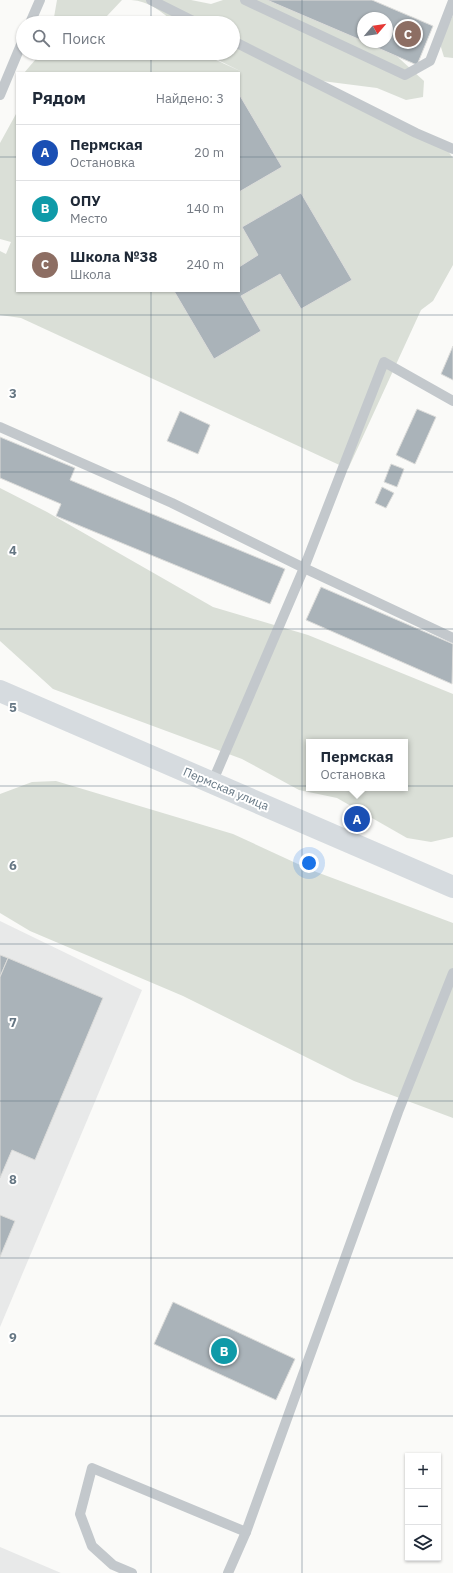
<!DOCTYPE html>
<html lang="ru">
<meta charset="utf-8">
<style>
body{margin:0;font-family:"IBM Plex Sans",sans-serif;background:#f6f6f7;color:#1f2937}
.controls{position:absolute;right:12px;bottom:12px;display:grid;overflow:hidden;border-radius:0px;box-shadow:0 1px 3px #0004}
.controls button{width:36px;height:36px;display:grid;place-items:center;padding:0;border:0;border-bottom:1px solid #e0e1e3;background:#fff;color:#1f2937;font:20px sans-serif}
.compass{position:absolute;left:357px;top:12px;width:36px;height:36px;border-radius:50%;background:#fff;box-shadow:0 1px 3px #0004;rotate:61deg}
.you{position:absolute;left:309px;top:863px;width:14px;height:14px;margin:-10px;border:3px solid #fff;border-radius:50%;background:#1a73e8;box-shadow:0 0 0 6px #1a73e833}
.badge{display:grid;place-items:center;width:26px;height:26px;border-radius:50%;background:#d93025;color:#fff;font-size:13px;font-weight:700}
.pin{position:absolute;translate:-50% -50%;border:2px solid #fff;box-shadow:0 1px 4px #0006}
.popup{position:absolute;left:306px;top:739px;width:102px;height:52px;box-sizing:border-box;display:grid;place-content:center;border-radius:0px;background:#fff;filter:drop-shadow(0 1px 3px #0005);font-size:13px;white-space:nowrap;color:#747a83}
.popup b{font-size:15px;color:#1f2937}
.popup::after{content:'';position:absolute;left:50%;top:100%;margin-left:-8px;border:8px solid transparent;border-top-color:#fff}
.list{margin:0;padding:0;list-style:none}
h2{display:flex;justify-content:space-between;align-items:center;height:52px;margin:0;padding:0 16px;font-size:17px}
h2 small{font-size:13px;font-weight:400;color:#747a83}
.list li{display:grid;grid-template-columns:26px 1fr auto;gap:12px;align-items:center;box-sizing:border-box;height:56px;padding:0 16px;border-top:1px solid #e0e1e3}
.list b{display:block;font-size:15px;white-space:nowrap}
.list p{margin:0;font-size:13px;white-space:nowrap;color:#747a83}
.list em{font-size:13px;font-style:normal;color:#747a83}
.icon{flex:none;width:22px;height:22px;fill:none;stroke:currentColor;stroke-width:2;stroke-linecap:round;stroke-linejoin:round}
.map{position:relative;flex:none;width:453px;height:1573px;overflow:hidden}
.search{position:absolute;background:#fff;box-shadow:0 1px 3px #0004;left:16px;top:16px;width:224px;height:44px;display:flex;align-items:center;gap:10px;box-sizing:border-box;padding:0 14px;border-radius:22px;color:#747a83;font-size:15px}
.panel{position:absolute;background:#fff;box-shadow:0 1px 3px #0004;left:16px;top:72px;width:224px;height:220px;border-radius:0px}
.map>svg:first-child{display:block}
</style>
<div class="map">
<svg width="453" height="1573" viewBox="0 0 453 1573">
<rect width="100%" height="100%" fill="#fafaf8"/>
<g fill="#e8e9e9">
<path d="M0,921l142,69 -142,337z"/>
<path d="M0,1547l61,26h-61z"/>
</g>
<g fill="#dadfd7" fill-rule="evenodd">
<path d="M57,0h65l-16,17 -1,6h-52z"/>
<path d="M131,0h60l20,4 12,-4h71l69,36v6h12l14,7 35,32 -1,16 -17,3 -29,-12 -55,-7 121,63 10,14v107l-20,36 -12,9 -73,159 -327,-151 -21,-3v-64l6,3 5,-12 -11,-3v-96l16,-29 1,-5v182h222v-218h-215l17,-20h56v2l1,-2h103l41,19 -26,-13 -6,-6h23v-30h-58c-13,-11 -26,-22 -44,-23z"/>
<path d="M453,15v43l-9,-1 -4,-13z"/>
<path d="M0,488l47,24 166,95 95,28 145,59v143l-22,5 -24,-4 -70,-40 -38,-8 -57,-31 -189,-70 -53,-48zM309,742h96v46h-96z"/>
<path d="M56,781l177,53 78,36 142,53v195l-99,-37 -171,-85 -153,-65 -30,-18v-119l32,-12z"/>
</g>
<g fill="#aab3b9" stroke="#dcdcda">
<path d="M267,0h105l61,26 -16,39 -53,-23h23v-24h-24v23z"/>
<path d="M239,94l43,73 -43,25z"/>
<path d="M301,193l51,87 -51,29 -21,-35 -39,22 20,35 -47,28 -40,-68h65v-24l19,-12 -16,-28z"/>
<path d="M453,346v34l-12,-6z"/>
<path d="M417,409l19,8 -21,47 -19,-9z"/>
<path d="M180,411l30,14 -12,29 -31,-13z"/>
<path d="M0,437l75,31 -5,12 215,89 -15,35 -214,-88 5,-12 -61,-26z"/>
<path d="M391,464l13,5 -7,18 -13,-5z"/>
<path d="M382,487l12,6 -8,15 -11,-5z"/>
<path d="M321,587l132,57 -1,40 -146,-64z"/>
<path d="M0,955l8,3 -8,19z"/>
<path d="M8,958l95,40 -68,162 -23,-10 -12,28v-201z"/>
<path d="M0,1215l15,6 -15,36z"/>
<path d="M173,1302l122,57 -19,41 -122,-56z"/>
</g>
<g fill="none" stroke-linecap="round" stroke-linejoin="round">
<g stroke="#c3c8cc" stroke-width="10">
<path d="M151,0l46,23"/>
<path d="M245,0l160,75 25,-14 23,-60"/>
<path d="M30,23l10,-23"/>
<path d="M233,41l183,92 37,16"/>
<path d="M0,95l23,-55"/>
<path d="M0,427l172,76 132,65 149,70"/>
<path d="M212,783l92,-215 80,-206 69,39"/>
<path d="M132,1573l-19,-8 -21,-19 -12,-32 12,-46 154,64"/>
<path d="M228,1573l18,-41 152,-420 55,-139"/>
</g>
<path stroke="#d6dbdf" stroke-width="22" d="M0,691l453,196"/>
</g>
<path fill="none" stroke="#657683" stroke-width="1" stroke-opacity="0.55" d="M151,0v23M302,0v1573M151,53v20M0,157h17M239,157h214M151,291v1282M0,315h453M0,472h453M0,629h453M0,786h453M0,944h453M0,1101h453M0,1258h453M0,1416h453"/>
<g text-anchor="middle" stroke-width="4" stroke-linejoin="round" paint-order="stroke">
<g font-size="12" fill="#657683" stroke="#fff">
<text transform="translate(226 789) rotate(23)" y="4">Пермская улица</text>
</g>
</g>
<g font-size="13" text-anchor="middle" font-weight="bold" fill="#657683" stroke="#fff" stroke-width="4" stroke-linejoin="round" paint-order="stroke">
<text x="13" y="398">3</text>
<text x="13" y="555">4</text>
<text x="13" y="712">5</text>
<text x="13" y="870">6</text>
<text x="13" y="1027">7</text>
<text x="13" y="1184">8</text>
<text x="13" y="1342">9</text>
</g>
</svg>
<div class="controls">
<button>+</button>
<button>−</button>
<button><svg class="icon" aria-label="layers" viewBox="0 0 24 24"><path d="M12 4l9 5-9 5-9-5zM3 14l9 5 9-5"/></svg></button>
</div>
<svg class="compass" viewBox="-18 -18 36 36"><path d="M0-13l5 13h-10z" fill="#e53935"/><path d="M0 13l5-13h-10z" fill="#747a83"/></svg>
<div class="you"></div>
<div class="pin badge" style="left:357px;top:819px;background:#1a4fb4">A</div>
<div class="popup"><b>Пермская</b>Остановка</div>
<div class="pin badge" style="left:224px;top:1351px;background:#0f9aa8">B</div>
<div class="pin badge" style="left:408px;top:34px;background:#8d6e63">C</div>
<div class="search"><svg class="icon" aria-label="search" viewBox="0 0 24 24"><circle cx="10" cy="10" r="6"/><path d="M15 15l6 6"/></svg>Поиск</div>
<section class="panel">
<h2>Рядом<small>Найдено: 3</small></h2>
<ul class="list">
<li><span class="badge" style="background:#1a4fb4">A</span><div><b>Пермская</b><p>Остановка</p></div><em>20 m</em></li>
<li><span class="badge" style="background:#0f9aa8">B</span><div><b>ОПУ</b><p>Место</p></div><em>140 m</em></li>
<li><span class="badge" style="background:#8d6e63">C</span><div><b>Школа №38</b><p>Школа</p></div><em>240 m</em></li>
</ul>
</section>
</div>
